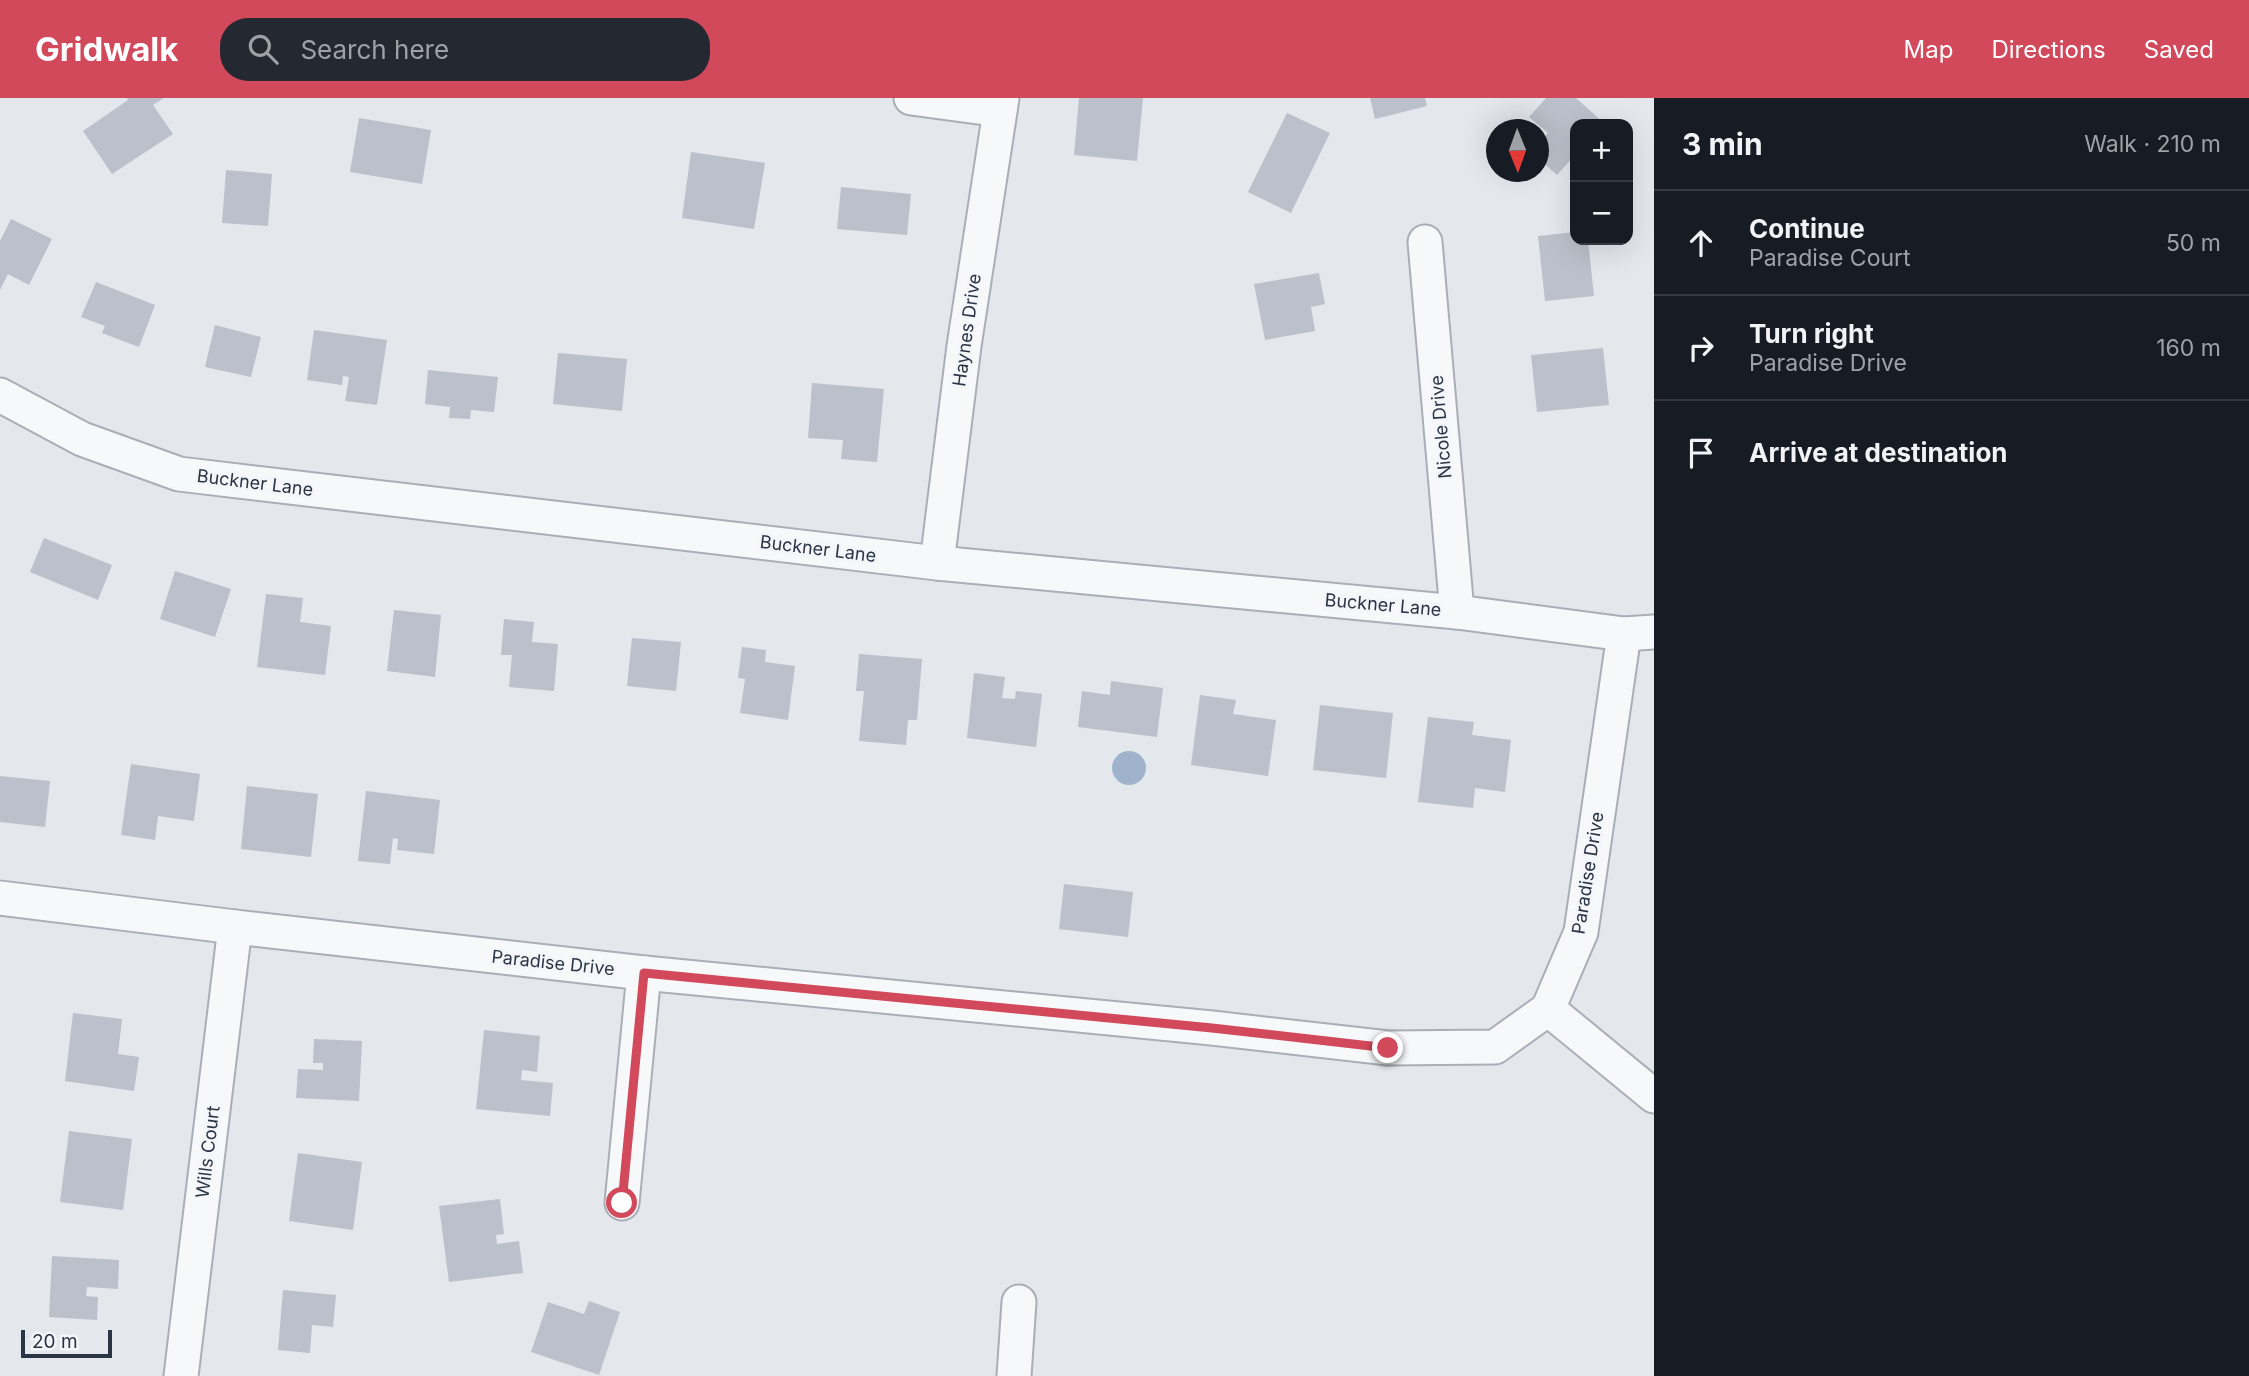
<!DOCTYPE html>
<meta charset="utf-8">
<style>
body{margin:0;font-family:Inter,sans-serif;background:#242831;color:#f1f3f6}
.controls{position:absolute;right:21px;top:21px;display:grid;overflow:hidden;border-radius:14px;box-shadow:0 7px 28px #0002}
.controls button{width:63px;height:63px;display:grid;place-items:center;padding:0;border:0;border-bottom:2px solid #363941;background:#171b24;color:#f1f3f6;font:35px sans-serif}
.compass{position:absolute;left:1486px;top:21px;width:63px;height:63px;border-radius:50%;background:#171b24;box-shadow:0 7px 28px #0002;rotate:179deg}
.scale{position:absolute;left:21px;bottom:18px;width:91px;box-sizing:border-box;padding-left:7px;border:4px solid #2b3445;border-top:0;font-size:19px;line-height:24px;white-space:nowrap;color:#2b3445;-webkit-text-stroke:5px #f4f6f9;paint-order:stroke}
.stop{position:absolute;width:21px;height:21px;margin:-16px;border:5px solid #d1495b;border-radius:50%;background:#fff}
.stop.end{background:#d1495b;border-color:#fff;box-shadow:0 2px 7px #0008}
.list{margin:0;padding:0;list-style:none}
h2{display:flex;justify-content:space-between;align-items:center;height:91px;margin:0;padding:0 28px;font-size:30px}
h2 small{font-size:23px;font-weight:400;color:#9ea1a6}
.list li{display:grid;grid-template-columns:46px 1fr auto;gap:21px;align-items:center;box-sizing:border-box;height:105px;padding:0 28px;border-top:2px solid #363941}
.list b{display:block;font-size:26px;white-space:nowrap}
.list p{margin:0;font-size:23px;white-space:nowrap;color:#9ea1a6}
.list em{font-size:23px;font-style:normal;color:#9ea1a6}
.icon{flex:none;width:38px;height:38px;fill:none;stroke:currentColor;stroke-width:2;stroke-linecap:round;stroke-linejoin:round}
.map{position:relative;flex:none;width:1654px;height:1278px;overflow:hidden}
header{display:flex;align-items:center;gap:42px;box-sizing:border-box;height:98px;padding:0 35px;background:#d1495b;color:#fff}
header strong{font-size:33px}
nav{display:flex;gap:38px;margin-inline-start:auto;font-size:24px}
.search{width:490px;height:63px;background:#242831;display:flex;align-items:center;gap:18px;box-sizing:border-box;padding:0 24px;border-radius:28px;color:#9ea1a6;font-size:26px}
main{display:flex}
aside{flex:1;background:#171b24}
.map>svg:first-child{display:block}
</style>
<header>
<strong>Gridwalk</strong>
<div class="search"><svg class="icon" aria-label="search" viewBox="0 0 24 24"><circle cx="10" cy="10" r="6"/><path d="M15 15l6 6"/></svg>Search here</div>
<nav><a>Map</a><a>Directions</a><a>Saved</a></nav>
</header>
<main>
<div class="map">
<svg width="1654" height="1278" viewBox="0 0 1654 1278">
<rect width="100%" height="100%" fill="#e4e7ec"/>
<circle fill="#9fb4cc" cx="1129" cy="670" r="17"/>
<g fill="#bbc0ca">
<path d="M127,0h37l-11,7 20,29 -61,40 -29,-43 45,-31z"/>
<path d="M1079,0h64l-6,63 -63,-6z"/>
<path d="M1370,0h55l2,8 -52,13z"/>
<path d="M1546,0h30l28,25 -29,1v31l-18,20 -19,-17v-14l10,-11 -19,-16z"/>
<path d="M1287,15l43,20 -39,80 -43,-21z"/>
<path d="M359,20l72,12 -9,54 -72,-12z"/>
<path d="M691,54l74,11 -11,66 -72,-11z"/>
<path d="M226,72l46,4 -4,52 -46,-3z"/>
<path d="M841,89l70,7 -4,41 -70,-6z"/>
<path d="M11,121l41,20 -23,46 -21,-11 -8,16v-49z"/>
<path d="M1575,134v8h13l6,56 -49,5 -7,-65z"/>
<path d="M1319,175l6,31 -14,3 4,24 -50,9 -11,-56z"/>
<path d="M96,184l59,23 -16,42 -37,-14 3,-7 -24,-9z"/>
<path d="M215,227l46,12 -10,40 -46,-10z"/>
<path d="M314,232l73,10 -10,65 -32,-4 4,-24 -6,-1 -1,9 -35,-5z"/>
<path d="M1603,250l6,57 -72,7 -6,-57z"/>
<path d="M558,255l69,6 -5,52 -69,-7z"/>
<path d="M428,272l70,7 -4,35 -23,-2 -1,9 -21,-1 1,-11 -25,-3z"/>
<path d="M812,285l72,6 -7,73 -36,-3 2,-19 -35,-2z"/>
<path d="M44,440l68,27 -14,35 -68,-28z"/>
<path d="M175,473l56,18 -16,48 -55,-18z"/>
<path d="M266,496l37,4 -3,24 31,4 -6,49 -68,-8z"/>
<path d="M394,512l47,5 -6,62 -48,-6z"/>
<path d="M504,521l30,3 -2,20 26,2 -4,47 -45,-4 3,-32h-11z"/>
<path d="M632,540l49,4 -5,49 -49,-5z"/>
<path d="M742,549l24,3 -1,12 30,4 -7,54 -48,-7 5,-34 -7,-1z"/>
<path d="M859,556l63,5 -5,61h-9l-2,25 -47,-4 5,-50h-8z"/>
<path d="M974,575l31,4 -3,21 13,1 1,-8 26,3 -6,53 -69,-9z"/>
<path d="M1111,583l52,7 -6,49 -79,-10 4,-36 28,4z"/>
<path d="M1200,597l36,5 -3,14 43,6 -8,56 -77,-11z"/>
<path d="M1320,607l73,8 -7,65 -73,-8z"/>
<path d="M1428,619l46,5 -2,13 39,5 -6,52 -30,-4 -2,20 -55,-6z"/>
<path d="M131,666l69,10 -6,47 -36,-5 -3,24 -34,-5z"/>
<path d="M0,678l50,5 -5,46 -45,-5z"/>
<path d="M247,688l71,8 -7,63 -70,-8z"/>
<path d="M366,693l74,9 -6,54 -37,-4 1,-11 -5,-1 -3,26 -32,-3z"/>
<path d="M1064,786l69,8 -5,45 -69,-8z"/>
<path d="M73,915l49,6 -4,35 21,3 -5,34 -69,-10z"/>
<path d="M484,932l56,6 -3,36 -15,-2 -1,10 32,3 -3,33 -74,-7z"/>
<path d="M314,941l48,2 -3,60 -63,-3 2,-29 25,1v-7h-10z"/>
<path d="M69,1033l63,8 -9,71 -63,-8z"/>
<path d="M298,1055l64,9 -9,68 -64,-9z"/>
<path d="M500,1101l4,35 -8,1 1,9 22,-3 4,32 -74,9 -10,-76z"/>
<path d="M52,1158l67,4 -1,29 -31,-2 -1,9 12,1 -1,23 -48,-3z"/>
<path d="M283,1192l53,5 -3,32 -21,-2 -2,28 -32,-3z"/>
<path d="M589,1203l31,11 -21,63 -68,-23 17,-50 36,12z"/>
</g>
<g fill="none" stroke-linecap="round" stroke-linejoin="round">
<g stroke="#a9aeb7" stroke-width="37">
<g id="street">
<path d="M911,0l89,12"/>
<path d="M1425,144l32,370"/>
<path d="M0,297l82,44 97,35 758,89 520,49 167,22 30,-2"/>
<path d="M937,465l27,-217 38,-248"/>
<path d="M0,800l235,29 409,46 568,55 176,20 107,-1 53,-38 33,-77 43,-298"/>
<path d="M1548,911l106,87"/>
<path d="M622,1105l22,-230"/>
<path d="M181,1278l54,-449"/>
<path d="M1014,1278l5,-74"/>
</g>
</g>
<use href="#street" stroke="#f7f8fa" stroke-width="33"/>
</g>
<g fill="none" stroke-linecap="round" stroke-linejoin="round">
<path stroke="#d1495b" stroke-width="9" d="M622,1105l22,-230 568,55 176,20"/>
</g>
<g text-anchor="middle" stroke-width="6" stroke-linejoin="round" paint-order="stroke">
<g font-size="18" fill="#2b3445" stroke="#f4f6f9">
<text transform="translate(967 232) rotate(-82)" y="6">Haynes Drive</text>
<text transform="translate(1441 329) rotate(-95)" y="6">Nicole Drive</text>
<text transform="translate(255 385) rotate(7)" y="6">Buckner Lane</text>
<text transform="translate(818 451) rotate(7)" y="6">Buckner Lane</text>
<text transform="translate(1383 507) rotate(5)" y="6">Buckner Lane</text>
<text transform="translate(1588 775) rotate(-81)" y="6">Paradise Drive</text>
<text transform="translate(553 865) rotate(6)" y="6">Paradise Drive</text>
<text transform="translate(208 1054) rotate(-83)" y="6">Wills Court</text>
</g>
</g>
</svg>
<div class="controls">
<button>+</button>
<button>−</button>
</div>
<svg class="compass" viewBox="-18 -18 36 36"><path d="M0-13l5 13h-10z" fill="#e53935"/><path d="M0 13l5-13h-10z" fill="#9ea1a6"/></svg>
<div class="scale">20 m</div>
<div class="stop" style="left:622px;top:1105px"></div>
<div class="stop end" style="left:1388px;top:950px"></div>
</div>
<aside>
<h2>3 min<small>Walk · 210 m</small></h2>
<ul class="list">
<li><svg class="icon" aria-label="ahead" viewBox="0 0 24 24"><path d="M12 20V5M6 11l6-6 6 6"/></svg><div><b>Continue</b><p>Paradise Court</p></div><em>50 m</em></li>
<li><svg class="icon" aria-label="right" viewBox="0 0 24 24"><path d="M7 20v-9h11M14 6l5 5-5 5"/></svg><div><b>Turn right</b><p>Paradise Drive</p></div><em>160 m</em></li>
<li><svg class="icon" aria-label="arrive" viewBox="0 0 24 24"><path d="M6 21V4h12l-3 4 3 4H6"/></svg><div><b>Arrive at destination</b></div></li>
</ul>
</aside>
</main>
